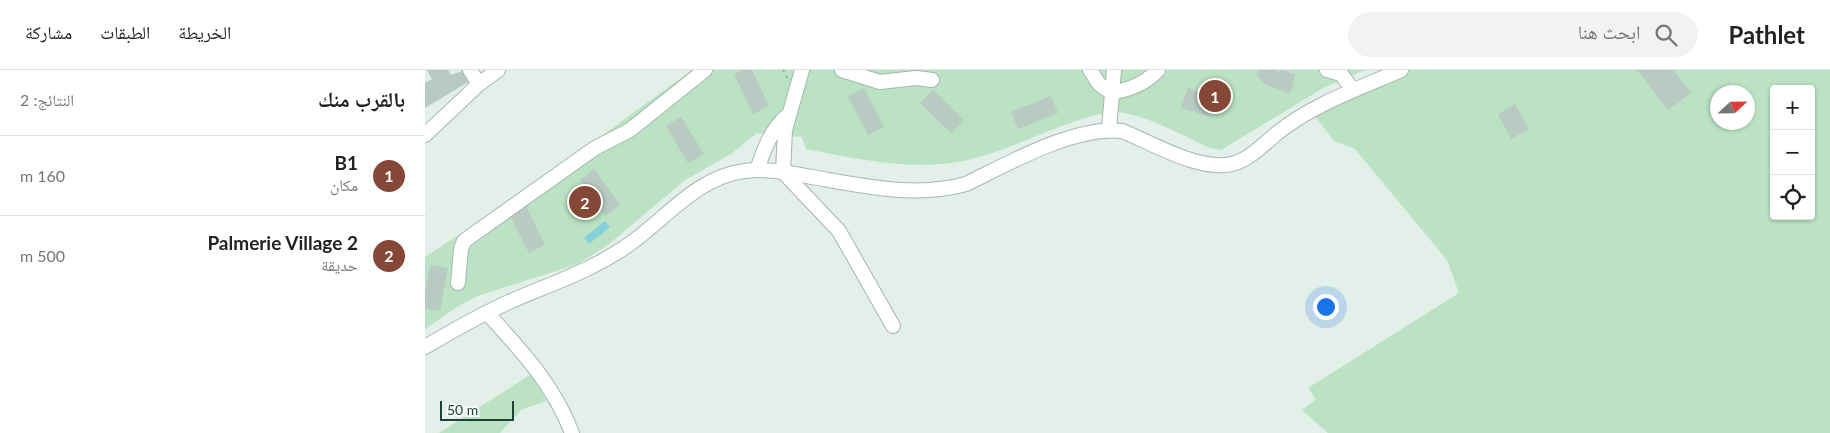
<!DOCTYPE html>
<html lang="ar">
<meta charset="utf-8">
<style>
body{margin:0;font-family:Lato,"Noto Naskh Arabic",sans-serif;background:#f2f2f2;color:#222;direction:rtl}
.controls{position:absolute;right:15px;top:15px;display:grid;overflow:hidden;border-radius:5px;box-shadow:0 1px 4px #0004}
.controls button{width:45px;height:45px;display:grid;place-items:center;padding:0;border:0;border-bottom:1px solid #e0e0e0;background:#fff;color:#222;font:25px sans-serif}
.compass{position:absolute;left:1285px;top:15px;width:45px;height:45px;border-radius:50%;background:#fff;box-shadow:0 1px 4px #0004;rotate:68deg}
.scale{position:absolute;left:15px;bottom:12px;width:74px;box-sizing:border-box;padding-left:5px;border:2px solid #204338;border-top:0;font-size:14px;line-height:18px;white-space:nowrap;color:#204338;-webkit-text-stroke:4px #f4faf7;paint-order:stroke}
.you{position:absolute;left:900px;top:236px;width:18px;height:18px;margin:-12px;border:4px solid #fff;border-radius:50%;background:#1a73e8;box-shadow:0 0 0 8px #1a73e833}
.badge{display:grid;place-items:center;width:32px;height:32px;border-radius:50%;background:#854837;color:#fff;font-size:16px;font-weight:700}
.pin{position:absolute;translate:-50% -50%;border:2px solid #fff;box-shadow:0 1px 5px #0006}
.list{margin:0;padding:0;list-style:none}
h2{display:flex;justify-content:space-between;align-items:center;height:65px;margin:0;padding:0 20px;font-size:21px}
h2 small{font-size:16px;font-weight:400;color:#767676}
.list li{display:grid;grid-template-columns:32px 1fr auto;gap:15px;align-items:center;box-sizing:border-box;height:80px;padding:0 20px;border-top:1px solid #e0e0e0}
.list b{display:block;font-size:19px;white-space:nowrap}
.list p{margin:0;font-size:16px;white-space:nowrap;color:#767676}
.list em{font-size:16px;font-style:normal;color:#767676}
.icon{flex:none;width:28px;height:28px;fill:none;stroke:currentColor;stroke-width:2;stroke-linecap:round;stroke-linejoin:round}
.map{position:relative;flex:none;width:1405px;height:363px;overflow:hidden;direction:ltr}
header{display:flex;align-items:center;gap:30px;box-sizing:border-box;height:70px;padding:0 25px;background:#fff;border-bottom:1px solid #e0e0e0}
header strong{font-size:24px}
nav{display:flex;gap:28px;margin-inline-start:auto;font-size:18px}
.search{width:350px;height:45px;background:#f2f2f2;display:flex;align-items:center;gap:12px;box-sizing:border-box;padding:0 18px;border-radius:28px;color:#767676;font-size:19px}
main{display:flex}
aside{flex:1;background:#fff}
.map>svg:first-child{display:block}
</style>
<header>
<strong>Pathlet</strong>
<div class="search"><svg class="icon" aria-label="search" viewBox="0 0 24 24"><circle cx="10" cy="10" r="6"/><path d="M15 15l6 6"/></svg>ابحث هنا</div>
<nav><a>الخريطة</a><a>الطبقات</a><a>مشاركة</a></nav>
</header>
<main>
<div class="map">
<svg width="1405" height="363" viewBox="0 0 1405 363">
<rect width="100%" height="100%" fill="#e3efe9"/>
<g fill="#bae2c3" fill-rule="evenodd">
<path d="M267,0h673l-40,17 -104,63 -11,-2c-29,-13 -60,-32 -92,-36 -9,-1 -20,3 -29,5 -42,12 -79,33 -121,43 -53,12 -110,-1 -162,-11l-4,-12 -45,-4 -26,21 -46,26 -77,65 -30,19 -101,32 -20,11 -32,22v-72l101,-66z"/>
<path d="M981,0h424v363h-502l-26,-23 14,-11 -8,-11 151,-95 -12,-33 -92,-111 -21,-8 -22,-29zM1349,19h37v127h-37zM1292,22h30v30h-30z"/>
<path d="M108,303l13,28 -25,9 -21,23h-61z"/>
</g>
<path fill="#85d0da" d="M180,151l5,6 -21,17 -5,-6z"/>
<g fill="#b8cac2">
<path d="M2,0h21l3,5 13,-5 6,11 -45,27v-25l7,-4z"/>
<path d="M319,0h8l17,36 -16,8 -19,-40z"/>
<path d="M833,0h19l1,2 4,-2 13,4 -3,15 -4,4 -23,-9 -8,-8z"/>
<path d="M1212,0h36l18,23 -23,17z"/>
<path d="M786,8l19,7 -13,29 -12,1 -24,-7 7,-20 8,3 6,7 7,-3 -1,-4z"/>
<path d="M439,18l20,39 -16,8 -20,-38z"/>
<path d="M508,20l31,30 -13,13 -31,-30z"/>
<path d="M626,26l7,17 -40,16 -7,-17z"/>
<path d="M1090,34l14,25 -18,10 -13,-25z"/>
<path d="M256,47l23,37 -16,9 -22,-37z"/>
<path d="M169,99l26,36 -15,11 -25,-36z"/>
<path d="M101,136l19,39 -16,8 -20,-39z"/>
<path d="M5,195l18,3 -8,43 -15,-3v-15z"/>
</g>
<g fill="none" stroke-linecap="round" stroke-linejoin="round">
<g stroke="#a5b8b0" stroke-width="16">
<g id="minor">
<path d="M45,0l9,14"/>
<path d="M377,0l-17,60 -2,42 56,59 54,95"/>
<path d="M417,0l38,12 36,-4 16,2"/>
<path d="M665,0l9,14 13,9c18,-4 33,-9 46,-23"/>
<path d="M902,0l14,4 12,16"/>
<path d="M684,59l5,-59"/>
<path d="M0,65l54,-51 19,-14"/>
<path d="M332,100c7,-21 14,-41 32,-56"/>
<path d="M33,213l3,-34 3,-8 131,-93 35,-18 75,-60"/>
<path d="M62,243c34,37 67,72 85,120"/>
<path d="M0,277c27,-16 55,-32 84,-45 41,-18 85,-32 122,-59 36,-26 68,-67 114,-72 22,-3 45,2 67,6 51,9 104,21 154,7 43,-21 108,-58 156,-53 30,12 71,37 104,34 20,-2 36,-19 50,-31 37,-30 82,-45 125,-64"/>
</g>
</g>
<path stroke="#80b6a3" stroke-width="2" stroke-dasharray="2.5 4" stroke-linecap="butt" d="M358,0l5,9"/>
<use href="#minor" stroke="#fff" stroke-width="14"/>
</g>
</svg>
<div class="controls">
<button>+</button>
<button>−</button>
<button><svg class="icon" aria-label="locate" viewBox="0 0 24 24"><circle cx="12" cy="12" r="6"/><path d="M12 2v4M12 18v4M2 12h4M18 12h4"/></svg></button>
</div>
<svg class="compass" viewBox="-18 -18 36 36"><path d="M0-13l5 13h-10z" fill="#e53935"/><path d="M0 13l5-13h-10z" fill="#767676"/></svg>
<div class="scale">50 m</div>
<div class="you"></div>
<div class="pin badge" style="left:790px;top:26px">1</div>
<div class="pin badge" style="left:160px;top:132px">2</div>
</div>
<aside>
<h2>بالقرب منك<small>النتائج: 2</small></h2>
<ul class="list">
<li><span class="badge">1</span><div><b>B1</b><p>مكان</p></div><em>160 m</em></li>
<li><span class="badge">2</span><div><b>Palmerie Village 2</b><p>حديقة</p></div><em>500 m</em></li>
</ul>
</aside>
</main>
